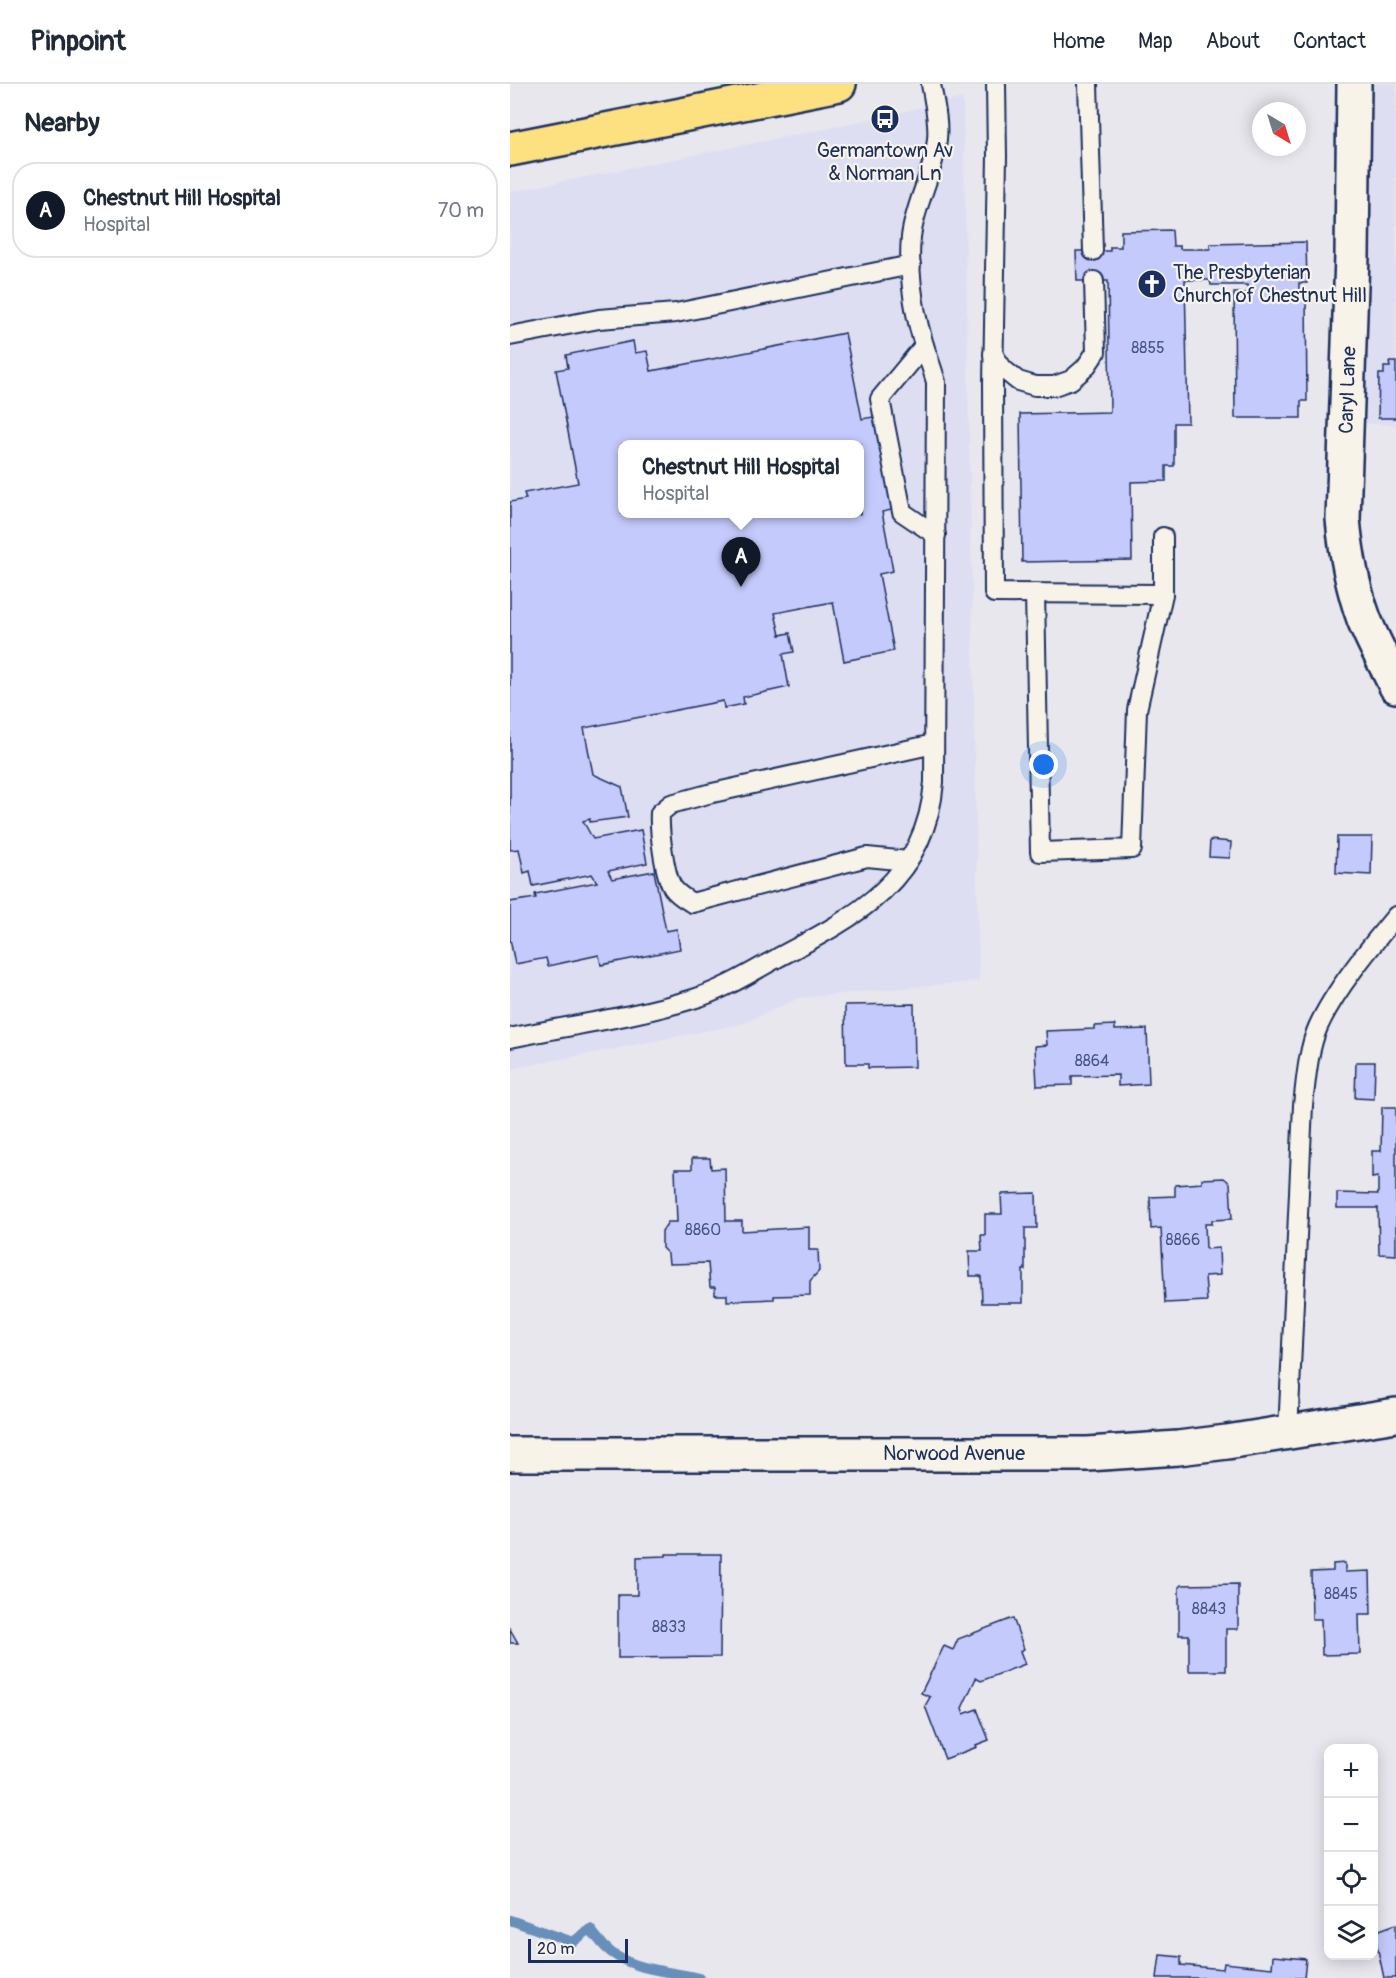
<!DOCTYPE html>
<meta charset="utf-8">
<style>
body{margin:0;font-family:Pangolin,sans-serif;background:#f2f2f3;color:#1f2937}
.controls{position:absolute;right:18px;bottom:18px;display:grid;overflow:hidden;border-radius:12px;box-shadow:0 3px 15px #0003}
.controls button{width:54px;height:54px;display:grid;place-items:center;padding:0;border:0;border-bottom:2px solid #e0e1e3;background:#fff;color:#1f2937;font:30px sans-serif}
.compass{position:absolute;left:742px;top:18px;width:54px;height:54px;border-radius:50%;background:#fff;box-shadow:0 3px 15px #0003;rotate:142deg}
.scale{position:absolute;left:18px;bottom:15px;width:100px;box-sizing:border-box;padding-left:6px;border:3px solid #1b2f5e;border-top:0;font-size:16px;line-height:21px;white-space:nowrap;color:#1b2f5e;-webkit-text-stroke:4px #f7f3e8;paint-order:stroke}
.you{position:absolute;left:534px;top:681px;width:21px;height:21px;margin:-15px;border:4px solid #fff;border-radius:50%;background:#1a73e8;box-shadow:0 0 0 9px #1a73e833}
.badge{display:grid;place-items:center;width:39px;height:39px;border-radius:50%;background:#111827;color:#fff;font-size:20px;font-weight:700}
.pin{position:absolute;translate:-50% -50px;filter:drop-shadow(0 2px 3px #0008)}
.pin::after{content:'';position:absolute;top:32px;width:21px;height:18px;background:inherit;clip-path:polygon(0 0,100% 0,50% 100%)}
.popup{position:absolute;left:108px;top:356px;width:246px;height:78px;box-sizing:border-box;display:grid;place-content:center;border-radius:12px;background:#fff;filter:drop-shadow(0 2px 4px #0005);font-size:20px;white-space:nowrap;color:#747a83}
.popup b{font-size:22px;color:#1f2937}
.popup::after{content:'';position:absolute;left:50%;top:100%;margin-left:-12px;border:12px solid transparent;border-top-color:#fff}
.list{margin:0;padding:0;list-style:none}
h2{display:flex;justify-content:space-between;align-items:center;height:78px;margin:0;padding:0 24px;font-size:26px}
h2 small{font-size:20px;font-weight:400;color:#747a83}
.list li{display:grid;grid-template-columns:39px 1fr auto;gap:18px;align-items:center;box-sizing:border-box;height:96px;margin:0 12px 12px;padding:0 12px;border:2px solid #e0e1e3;border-radius:24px}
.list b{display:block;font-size:22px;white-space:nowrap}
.list p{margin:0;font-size:20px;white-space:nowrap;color:#747a83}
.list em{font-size:20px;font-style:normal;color:#747a83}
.icon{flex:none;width:33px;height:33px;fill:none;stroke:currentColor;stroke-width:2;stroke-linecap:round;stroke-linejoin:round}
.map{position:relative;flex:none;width:886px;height:1894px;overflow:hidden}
header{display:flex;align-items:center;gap:36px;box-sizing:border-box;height:84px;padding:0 30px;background:#fff;border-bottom:2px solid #e0e1e3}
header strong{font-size:28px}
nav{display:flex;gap:33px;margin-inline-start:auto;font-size:21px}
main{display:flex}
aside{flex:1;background:#fff}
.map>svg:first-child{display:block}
</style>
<header>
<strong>Pinpoint</strong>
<nav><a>Home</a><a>Map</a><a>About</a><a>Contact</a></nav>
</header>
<main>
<aside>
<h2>Nearby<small></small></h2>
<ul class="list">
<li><span class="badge">A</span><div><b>Chestnut Hill Hospital</b><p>Hospital</p></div><em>70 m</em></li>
</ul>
</aside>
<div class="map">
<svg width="886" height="1894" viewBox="0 0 886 1894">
<rect width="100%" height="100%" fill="#e8e7ee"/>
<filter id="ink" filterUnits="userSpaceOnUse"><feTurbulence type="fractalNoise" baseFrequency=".0167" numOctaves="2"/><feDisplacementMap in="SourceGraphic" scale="12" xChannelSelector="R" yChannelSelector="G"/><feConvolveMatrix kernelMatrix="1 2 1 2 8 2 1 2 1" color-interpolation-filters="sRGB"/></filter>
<g filter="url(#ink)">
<g fill="#dedef2" fill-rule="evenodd">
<path d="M855,0h31v341l-38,-2z"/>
<path d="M453,14l16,883 -180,17 -57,26 -232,45v-877l315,-63zM112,360h238v70h-238z"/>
</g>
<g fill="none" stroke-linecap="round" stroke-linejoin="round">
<path stroke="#688eba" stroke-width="10" d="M0,1836l63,22 17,-13c5,6 10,13 15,18 22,23 65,24 94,31"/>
</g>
<g fill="#c5cafc" stroke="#1b2f5e" stroke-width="1.5" fill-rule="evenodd">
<path d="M662,146l1,16h7v3h30v-5l96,-2 1,41h-8v11h7l1,107h-6v17h-66l-1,-125h14l-1,-8h-36l-1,-5h-25l3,143h-14v43h-8v15l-35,1 1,78 -110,2 -2,-148 90,-2 -2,-131h-31l-1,-30h34v-4h11v-16z"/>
<path d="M335,249l17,86 17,-3 17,93 -14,3 11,59 -14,3 15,77 -50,10 -11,-59 -58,11 5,22 10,-2 4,19 -11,2 6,33 -46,10 1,7 -20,4 -1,-7 -139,27 9,46 29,13 6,30 -38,5v-3l-7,2 10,18 48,-9 6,33 -39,8 4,8 42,-8 12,60 11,-2 3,20 -79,16 -2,-10 -51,11 -2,-8 -31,6 -5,-25v-37l26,-4 -1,-4 62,-12 -5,-8 -59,12 -3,-15 -6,2 -5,-24 -9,1v-348l16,-3 -2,-6 54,-10 -22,-113 12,-2 -2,-13 67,-14 2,12 12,-2 4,20zM112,360h238v70h-238z"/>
<path d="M879,278h7v56h-18l1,-44h5v-7h6z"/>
<path d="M827,753h35l-1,38 -35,-2z"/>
<path d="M700,756l21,2 -1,16 -21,-1z"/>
<path d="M404,920l1,63 -47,1v-4h-22l-1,-59z"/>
<path d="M605,941v5l32,-1 2,55 -31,2v-11l-46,1v9l-35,1 -2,-40 12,-1 -1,-14 48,-2v-3z"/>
<path d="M846,978h19l-1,37 -19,-1z"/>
<path d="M872,1023h14v148l-17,-1 -1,-46h-41v-15l41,1v-17l-6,1v-27h9z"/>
<path d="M182,1074h18l1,11 14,-1 1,53h16v10l67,-4v23h9l1,21 -9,10v14l-36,1v3l-47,2v-6h-12v-8h-5l-2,-24 -39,1 -1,-10 -6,-6v-17l6,-9h9l-2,-53h17z"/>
<path d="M714,1094l6,5 2,36 -20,1v4h-7l1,25 13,-1 1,27 -15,1 2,25 -42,2 -4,-75 -10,1 -1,-32 25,-1v-11l27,-2v-4z"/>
<path d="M526,1109l1,35h-12v42h-2v33h-41l-1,-27h-11l-1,-25h13l-1,-16h4v-21h17l-1,-20z"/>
<path d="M156,1470h55l-1,103 -102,1v-63h19v-38l29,-1z"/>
<path d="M835,1479v9l25,-1 1,43h-12l1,40 -38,1 -1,-36h-9l-1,-47 22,-1v-7z"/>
<path d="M728,1500v45h-12v42h-37v-36h-10v-48l2,-2z"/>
<path d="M503,1534l11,31 -4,2 5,13 -44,17 -5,-3 -14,30 2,6 13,-5 12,31 -13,5 1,2 -32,12 -20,-53 5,-9 -9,-4 23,-47 9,4 5,-11z"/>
<path d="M0,1545l8,14h-8z"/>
<path d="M886,1840v54h-12l-10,-46z"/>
<path d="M650,1871l21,2v8l42,4 1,-6 48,5 1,-12 33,3 -2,19h-147z"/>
</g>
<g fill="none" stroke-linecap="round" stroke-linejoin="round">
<g stroke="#1b2f5e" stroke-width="22">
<g id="service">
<path d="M486,0l1,72 -4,228 1,209 169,1v-57"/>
<path d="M578,0l5,167"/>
<path d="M0,252l89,-17 77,-6 235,-48"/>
<path d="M414,262l-44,53 22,113 34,23"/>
<path d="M483,270l10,15 15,12 17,5h19l17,-6 14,-12 11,-16 -2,-71"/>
<path d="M525,509l5,259 92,-3 5,-139 26,-116"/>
<path d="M398,777l-41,-4 -175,46c-8,-5 -14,-8 -19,-15 -9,-13 -14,-59 -13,-75l11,-9 37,-10 226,-50"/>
<path d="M0,954c61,-13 124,-21 183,-39 30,-9 59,-27 86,-42 78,-41 147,-77 155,-175l2,-400c-4,-15 -10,-29 -14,-44 -9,-31 -14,-69 -11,-101 4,-34 23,-64 26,-98 2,-18 -3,-37 -6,-55"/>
<path d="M778,1349l15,-328c3,-25 5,-55 15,-78 16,-36 53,-81 78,-111"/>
</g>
</g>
<g stroke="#1b2f5e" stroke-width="38">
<g id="minor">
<path d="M844,0l-2,172 -9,263c3,34 9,67 21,100 9,23 22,45 32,67"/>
<path d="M0,1370h578l90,-6 49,-6 169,-27"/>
</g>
</g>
<g stroke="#1b2f5e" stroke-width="38">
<path id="primary" d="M0,65l329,-65"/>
</g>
<use href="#service" stroke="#f7f3e8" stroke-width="18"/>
<use href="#minor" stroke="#f7f3e8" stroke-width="33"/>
<use href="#primary" stroke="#fde080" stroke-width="33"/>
</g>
</g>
<defs>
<g id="bus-disc" transform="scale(1.5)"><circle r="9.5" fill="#1b2f5e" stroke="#f7f3e8"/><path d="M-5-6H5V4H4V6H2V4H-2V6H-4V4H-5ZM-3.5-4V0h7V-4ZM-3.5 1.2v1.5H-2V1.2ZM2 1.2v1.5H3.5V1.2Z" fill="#fff"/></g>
<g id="church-disc" transform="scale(1.5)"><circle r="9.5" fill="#1b2f5e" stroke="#f7f3e8"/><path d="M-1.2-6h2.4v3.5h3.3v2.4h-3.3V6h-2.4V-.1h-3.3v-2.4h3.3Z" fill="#fff"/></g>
</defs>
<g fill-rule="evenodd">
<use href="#bus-disc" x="375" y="35"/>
<use href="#church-disc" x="642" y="200"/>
</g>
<g text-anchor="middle" stroke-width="4.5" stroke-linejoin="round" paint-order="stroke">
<g font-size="16" fill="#465686">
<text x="638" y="269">8855</text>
<text x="582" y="982">8864</text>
<text x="193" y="1151">8860</text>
<text x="673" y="1161">8866</text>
<text x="831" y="1515">8845</text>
<text x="699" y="1530">8843</text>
<text x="159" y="1548">8833</text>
</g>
<g font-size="20" fill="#1b2f5e" stroke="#f7f3e8">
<text x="375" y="73">Germantown Av<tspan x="375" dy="23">&amp; Norman Ln</tspan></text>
<text x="663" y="195" text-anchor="start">The Presbyterian<tspan x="663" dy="23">Church of Chestnut Hill</tspan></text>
</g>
<g font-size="20" fill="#1b2f5e" stroke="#f7f3e8">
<text transform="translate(837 306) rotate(-88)" y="7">Caryl Lane</text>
<text x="444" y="1376">Norwood Avenue</text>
</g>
</g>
</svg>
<div class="controls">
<button>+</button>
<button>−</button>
<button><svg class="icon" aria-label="locate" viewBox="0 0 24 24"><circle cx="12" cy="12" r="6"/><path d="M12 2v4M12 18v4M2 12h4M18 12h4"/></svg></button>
<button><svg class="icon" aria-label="layers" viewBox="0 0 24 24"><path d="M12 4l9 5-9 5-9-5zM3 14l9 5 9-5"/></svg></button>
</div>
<svg class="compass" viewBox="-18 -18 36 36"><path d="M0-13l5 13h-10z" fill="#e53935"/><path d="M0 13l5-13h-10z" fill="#747a83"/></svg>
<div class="scale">20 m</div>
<div class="you"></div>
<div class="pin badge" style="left:231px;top:503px">A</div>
<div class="popup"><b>Chestnut Hill Hospital</b>Hospital</div>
</div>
</main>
